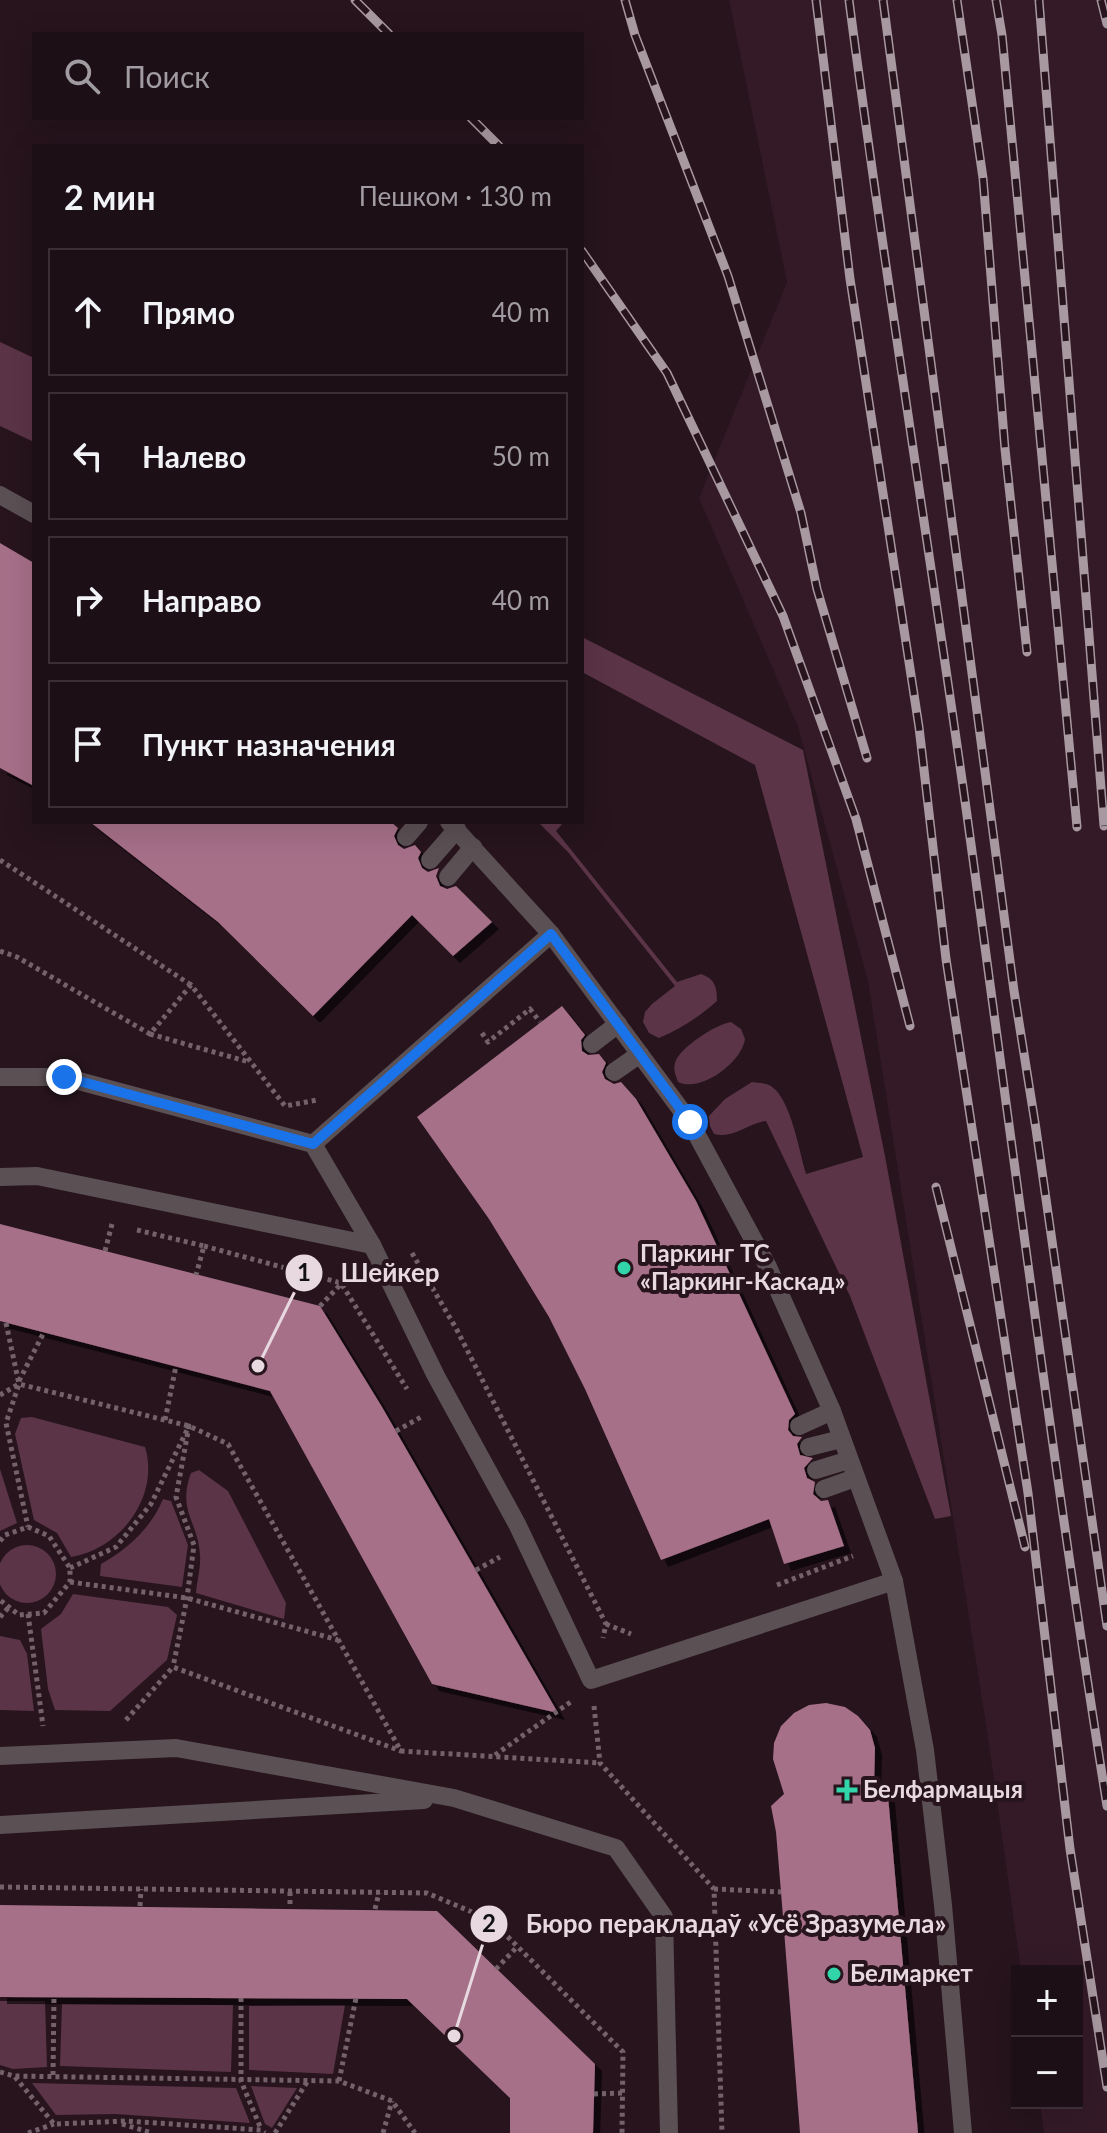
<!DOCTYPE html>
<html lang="ru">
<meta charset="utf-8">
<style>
body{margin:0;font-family:Lato,sans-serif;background:#25181f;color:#f1f3f6}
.controls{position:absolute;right:24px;bottom:24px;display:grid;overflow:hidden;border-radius:0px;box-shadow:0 8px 32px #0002}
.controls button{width:72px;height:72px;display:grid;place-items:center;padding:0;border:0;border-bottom:2px solid #3b2f35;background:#1d0f16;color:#f1f3f6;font:40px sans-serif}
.stop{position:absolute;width:24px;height:24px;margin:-18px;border:6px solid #1a73e8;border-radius:50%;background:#fff}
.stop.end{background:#1a73e8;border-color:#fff;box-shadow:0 2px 8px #0008}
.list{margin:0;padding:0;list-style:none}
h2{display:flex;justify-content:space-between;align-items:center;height:104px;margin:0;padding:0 32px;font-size:34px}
h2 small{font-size:26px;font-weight:400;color:#a09ca1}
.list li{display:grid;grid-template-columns:52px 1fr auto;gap:24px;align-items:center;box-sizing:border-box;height:128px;margin:0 16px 16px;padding:0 16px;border:2px solid #3b2f35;border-radius:0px}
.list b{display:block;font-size:30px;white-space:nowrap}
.list em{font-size:26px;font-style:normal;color:#a09ca1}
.icon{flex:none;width:44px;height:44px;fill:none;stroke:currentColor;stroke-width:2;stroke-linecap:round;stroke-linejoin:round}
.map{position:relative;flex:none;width:1107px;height:2133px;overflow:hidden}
.search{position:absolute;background:#1d0f16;box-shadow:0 8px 32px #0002;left:32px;top:32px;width:552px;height:88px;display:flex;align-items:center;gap:20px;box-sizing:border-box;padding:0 28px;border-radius:0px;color:#a09ca1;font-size:30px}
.panel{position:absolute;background:#1d0f16;box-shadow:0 8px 32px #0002;left:32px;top:144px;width:552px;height:680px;border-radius:0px}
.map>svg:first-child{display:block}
</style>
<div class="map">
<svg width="1107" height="2133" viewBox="0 0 1107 2133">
<defs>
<filter id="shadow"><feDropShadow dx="7" dy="7" stdDeviation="0" flood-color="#0009"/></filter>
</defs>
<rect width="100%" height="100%" fill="#27141d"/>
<path fill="#341a27" d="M729,0h378v2133h-63l-4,-30h37v-132h-56l-33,-234 -120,-756 -70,-254 -99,-229 88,-216z"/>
<g fill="#5b3447">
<path d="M0,342l34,16v84l-34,-16z"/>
<path d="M582,637l221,113 82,406 66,360 -16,3 -85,-223 -84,-175c-20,3 -32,18 -52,13l-4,-8 -1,-10 16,-17 27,-17c6,1 14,1 19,4 20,13 28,65 35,88l57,-17 -108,-392 -173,-93z"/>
<path d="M538,822h26l-8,9 121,151 24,-8c14,5 16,13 16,27 -17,15 -36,28 -58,37l-10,-5 -6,-11 2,-10 7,-8 23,-18 -107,-134z"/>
<path d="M731,1022l10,7 4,10c-3,23 -44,54 -67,43 -2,-6 -5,-12 -3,-19 4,-15 41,-39 56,-41z"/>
<path d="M32,1417l113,30c15,49 -24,102 -74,110l-14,-24 -23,-13 -19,-86 6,-16z"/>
<path d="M0,1469l17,54 -17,8z"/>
<path d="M199,1470l29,21 58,112 -2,16 -88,-26c1,-12 5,-26 4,-38 -2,-34 -23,-44 -9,-82z"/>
<path d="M163,1499l8,2 17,44 -6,42 -82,-11 1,-12c27,-15 50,-36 62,-65z"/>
<circle cx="27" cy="1574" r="29"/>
<path d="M73,1594l95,13 9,8 -10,45 -57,51 -55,-1 -7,-21 -7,-60 20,-15z"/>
<path d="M0,1636l20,4 7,14 7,57 -34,-1z"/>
<path d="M0,2001h45l2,66 -34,2 -13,-4z"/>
<path d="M62,2004l171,1 -2,67 -171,-6z"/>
<path d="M345,2005l-12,69 -84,-4v-64z"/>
<path d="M32,2083l204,5 14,35 -135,-9 -59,1z"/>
<path d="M251,2086l46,2 -25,40 -7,-4z"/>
</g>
<g fill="#a67089" filter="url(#shadow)">
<path d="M0,543l34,20v223l-34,-18z"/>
<path d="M90,822h301l7,6 -4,8 4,9 6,4 11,-4 6,7 -3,6 4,10 6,4 11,-4 -3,8 4,10 7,3 9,-3 36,36 -39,34 -41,-41 -99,101 -95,-94z"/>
<path d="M562,1006l23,29 -4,5 1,11 6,4 11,-1 7,9 -4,9 3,7 9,5 7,-2 15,17 60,102 99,213 -6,6 -1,10 5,6 9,1 -5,7 3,11 13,3 -9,10 3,10 8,4 -2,12 8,7 7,-1 16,46 -60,18 -15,-45 -108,41 -76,-171 -36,-72 -60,-98 -72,-102z"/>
<path d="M0,1224l320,82 62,101 176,306 -126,-29 -162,-293 -270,-70z"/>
<path d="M826,1703l19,4 13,9 12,14 5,18 -1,39 14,9 30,337h-118l-19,-241 -5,-60 -5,-26 13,-12 -11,-35 1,-16 7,-17 13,-13 15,-8z"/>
<path d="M0,1905l437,6 158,153 -2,69h-83v-35l-103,-99 -407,-2z"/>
</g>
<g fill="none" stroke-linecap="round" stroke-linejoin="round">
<g stroke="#73626a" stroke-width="5" stroke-dasharray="4 4" stroke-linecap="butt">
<path d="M0,860l191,125"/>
<path d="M0,951l17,6 133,77 41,-49 94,121 32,-6"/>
<path d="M482,1033l6,9 42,-33 10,13"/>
<path d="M150,1034l99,28"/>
<path d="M137,1230l67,16 -8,29"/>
<path d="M204,1246l137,37 66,106"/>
<path d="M105,1251l7,-27"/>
<path d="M412,1253l45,77 149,294 -3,14"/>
<path d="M320,1306l21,-22"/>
<path d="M6,1323l13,61 -13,39 22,104"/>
<path d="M19,1381l25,-49"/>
<path d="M0,1395l19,-11 170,42 39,18 173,307 199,12"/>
<path d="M165,1420l11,-54"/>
<path d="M396,1431l27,-15"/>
<path d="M0,1541l5,-6 23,-8 21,9 21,32v14l-26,31 -25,2 -19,-15"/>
<path d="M70,1568l46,-21 35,-43 38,-78 -13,71 18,48 -7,53 -14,69"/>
<path d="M476,1570l24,-13"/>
<path d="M70,1582l117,16 151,42"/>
<path d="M777,1585l76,-29"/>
<path d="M28,1614l15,112"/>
<path d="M0,1617l9,-10"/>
<path d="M606,1624l25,10"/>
<path d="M594,1706l6,57 114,126 8,244"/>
<path d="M126,1720l47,-53 228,84"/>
<path d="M495,1755l77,-54"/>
<path d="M0,1887l427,6 64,27 132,132 -1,81"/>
<path d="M714,1889l67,3"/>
<path d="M290,1892v16"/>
<path d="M140,1906l1,-17"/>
<path d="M375,1909l4,-16"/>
<path d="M496,1969l21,-22"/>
<path d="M241,1998v83l20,48"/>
<path d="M0,2072l14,4 325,5 53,20 23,32"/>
<path d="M53,2075l1,-78"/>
<path d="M15,2077l39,47 72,-3 135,9 4,3"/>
<path d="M339,2081l17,-83"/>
<path d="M594,2094l28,-1"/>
<path d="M122,2124l30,9"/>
<path d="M28,2133l26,-9"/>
<path d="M275,2133l32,-51"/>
<path d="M383,2133l9,-32"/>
</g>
<g stroke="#5b5054" stroke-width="18">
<path d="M0,495l34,19"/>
<path d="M449,822l102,112 139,188 78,145 64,144 62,170 31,169 18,155 20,228"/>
<path d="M406,837l13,-15"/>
<path d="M430,860l27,-31"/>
<path d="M448,877l25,-30"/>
<path d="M592,1044l26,-20"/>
<path d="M614,1072l26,-18"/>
<path d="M0,1077h64l249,67 59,101 64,131 81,148 74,156 303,-99"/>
<path d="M313,1144l238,-210"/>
<path d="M0,1177l37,-1 335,69"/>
<path d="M799,1426l33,-15"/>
<path d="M809,1447l32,-8"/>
<path d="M816,1470l33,-10"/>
<path d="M824,1489l31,-11"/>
<path d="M0,1756l176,-8 278,50 162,50 48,69 5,216"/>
<path d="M0,1825l424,-25"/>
</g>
<g stroke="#a8989f" stroke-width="9">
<g id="rail">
<path d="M355,0l34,34"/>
<path d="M625,0l10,35 93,241 73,237 16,76 50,169"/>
<path d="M816,0l34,279 69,448 27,232 82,534 42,356 37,238"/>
<path d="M849,0c35,270 79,538 117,808 46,333 88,666 141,998"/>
<path d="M883,0l131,991 22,138 71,497"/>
<path d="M957,0l26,178 22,271 22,203"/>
<path d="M996,0l6,35 75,792"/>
<path d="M1039,0l65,826"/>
<path d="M1101,0l6,24"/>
<path d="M471,118l28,28"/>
<path d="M582,251l85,122 116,243 73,203 54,207"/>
<path d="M936,1187l89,360"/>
</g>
</g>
<use href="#rail" stroke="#27141d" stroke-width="6" stroke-dasharray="18" stroke-linecap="butt"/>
</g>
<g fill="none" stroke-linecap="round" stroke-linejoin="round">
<path stroke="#1a73e8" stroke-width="10" d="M64,1077l249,67 238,-210 139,188"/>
</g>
<g fill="#32d4a9" stroke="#27141d" stroke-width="3">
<circle cx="624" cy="1268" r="8"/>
<path d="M843 1778h8v8h8v8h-8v8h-8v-8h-8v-8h8z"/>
<circle cx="834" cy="1974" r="8"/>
</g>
<g text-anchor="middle" stroke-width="8" stroke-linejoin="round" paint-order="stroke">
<g font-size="24" font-weight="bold" fill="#e7d9df" stroke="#27141d" text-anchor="start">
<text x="640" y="1262">Паркинг ТС<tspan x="640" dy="28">«Паркинг-Каскад»</tspan></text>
<text x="863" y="1798">Белфармацыя</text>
<text x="850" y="1982">Белмаркет</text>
</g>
</g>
<path fill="none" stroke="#e7d9df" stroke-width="3" d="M258 1366L304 1273M454 2036L489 1924"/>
<g fill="#e7d9df" stroke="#27141d" stroke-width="3">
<circle cx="258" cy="1366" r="8"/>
<circle cx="454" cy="2036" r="8"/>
<circle cx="304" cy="1273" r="20"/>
<circle cx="489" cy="1924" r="20"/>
</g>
<g font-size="24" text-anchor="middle" font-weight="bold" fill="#111">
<text x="304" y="1281">1</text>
<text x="489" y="1932">2</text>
</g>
<g font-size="26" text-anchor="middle" font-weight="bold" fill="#e7d9df" stroke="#27141d" stroke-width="8" stroke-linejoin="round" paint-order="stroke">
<text x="390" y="1282">Шейкер</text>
<text x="736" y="1933">Бюро перакладаў «Усё Зразумела»</text>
</g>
</svg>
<div class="controls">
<button>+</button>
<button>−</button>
</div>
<div class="stop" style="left:690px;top:1122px"></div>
<div class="stop end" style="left:64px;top:1077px"></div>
<div class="search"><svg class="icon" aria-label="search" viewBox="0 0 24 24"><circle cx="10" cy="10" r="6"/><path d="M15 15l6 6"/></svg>Поиск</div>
<section class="panel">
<h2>2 мин<small>Пешком · 130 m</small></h2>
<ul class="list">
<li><svg class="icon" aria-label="ahead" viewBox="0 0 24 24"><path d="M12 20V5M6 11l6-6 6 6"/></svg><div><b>Прямо</b></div><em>40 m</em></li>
<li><svg class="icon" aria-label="left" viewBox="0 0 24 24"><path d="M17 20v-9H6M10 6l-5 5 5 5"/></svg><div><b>Налево</b></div><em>50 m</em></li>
<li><svg class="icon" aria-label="right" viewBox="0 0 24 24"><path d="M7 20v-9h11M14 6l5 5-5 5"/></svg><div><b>Направо</b></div><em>40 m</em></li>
<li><svg class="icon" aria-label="arrive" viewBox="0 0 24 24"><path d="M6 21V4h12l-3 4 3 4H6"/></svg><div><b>Пункт назначения</b></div></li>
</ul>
</section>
</div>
